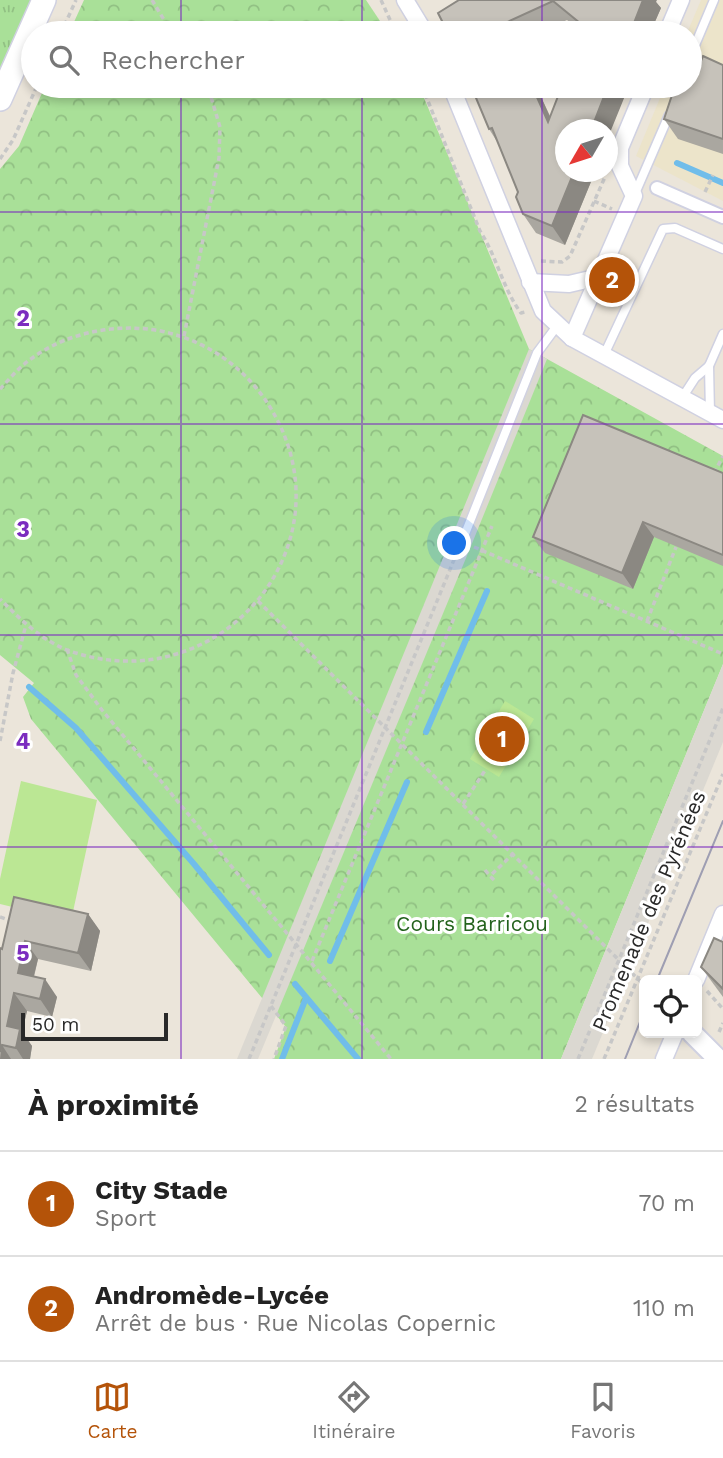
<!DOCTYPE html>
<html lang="fr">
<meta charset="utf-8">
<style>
body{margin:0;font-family:"Work Sans",sans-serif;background:#f2f2f2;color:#222}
.controls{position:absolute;right:21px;bottom:21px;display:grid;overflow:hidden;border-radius:10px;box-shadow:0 4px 10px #0003}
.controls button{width:63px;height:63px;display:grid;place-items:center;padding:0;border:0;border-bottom:2px solid #e0e0e0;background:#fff;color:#222;font:35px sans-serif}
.compass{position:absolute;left:555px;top:119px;width:63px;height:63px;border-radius:50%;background:#fff;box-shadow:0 4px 10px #0003;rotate:231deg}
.scale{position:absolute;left:21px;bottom:18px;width:147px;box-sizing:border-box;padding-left:7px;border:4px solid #292929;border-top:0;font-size:19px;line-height:24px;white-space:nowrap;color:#292929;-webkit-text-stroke:5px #fff;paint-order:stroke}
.you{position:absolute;left:455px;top:544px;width:24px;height:24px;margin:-18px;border:5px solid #fff;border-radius:50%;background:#1a73e8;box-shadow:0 0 0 10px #1a73e833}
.badge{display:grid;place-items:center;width:46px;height:46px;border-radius:50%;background:#b45309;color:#fff;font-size:23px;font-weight:700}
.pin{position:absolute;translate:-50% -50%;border:4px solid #fff;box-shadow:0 2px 7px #0006}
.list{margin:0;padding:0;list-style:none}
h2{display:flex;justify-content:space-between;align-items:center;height:91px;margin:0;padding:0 28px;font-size:30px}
h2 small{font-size:23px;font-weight:400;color:#767676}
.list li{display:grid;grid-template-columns:46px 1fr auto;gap:21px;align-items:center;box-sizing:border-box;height:105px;padding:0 28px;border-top:2px solid #e0e0e0}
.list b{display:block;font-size:26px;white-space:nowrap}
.list p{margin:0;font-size:23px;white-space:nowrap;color:#767676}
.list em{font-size:23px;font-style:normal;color:#767676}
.icon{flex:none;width:38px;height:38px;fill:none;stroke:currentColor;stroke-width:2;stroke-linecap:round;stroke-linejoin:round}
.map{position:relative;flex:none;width:723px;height:1059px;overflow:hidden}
.search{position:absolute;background:#fff;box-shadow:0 4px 10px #0003;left:21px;right:21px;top:21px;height:77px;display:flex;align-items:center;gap:18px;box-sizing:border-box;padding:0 24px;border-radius:38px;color:#767676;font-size:26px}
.sheet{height:301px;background:#fff}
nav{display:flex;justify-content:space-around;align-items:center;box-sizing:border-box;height:98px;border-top:2px solid #e0e0e0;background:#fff;font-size:19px;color:#767676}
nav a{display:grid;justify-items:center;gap:4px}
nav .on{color:#b45309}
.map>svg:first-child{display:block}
</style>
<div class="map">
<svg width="723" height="1059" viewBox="0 0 723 1059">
<defs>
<pattern id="grass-tufts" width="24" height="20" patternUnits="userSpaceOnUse" patternTransform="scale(1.75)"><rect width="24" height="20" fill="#a9e098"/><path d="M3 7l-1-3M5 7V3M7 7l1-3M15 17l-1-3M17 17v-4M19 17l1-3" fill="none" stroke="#91c083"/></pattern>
<pattern id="park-crowns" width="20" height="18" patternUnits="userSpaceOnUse" patternTransform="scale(1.75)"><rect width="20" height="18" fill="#a9e098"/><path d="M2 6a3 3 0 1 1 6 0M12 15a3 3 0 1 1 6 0" fill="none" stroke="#91c083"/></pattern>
</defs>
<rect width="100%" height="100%" fill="#ebe5da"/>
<path fill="#ece4ca" d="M701,0h22v201l-87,-45 29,-70h25v-53h-3z"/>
<path fill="url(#grass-tufts)" d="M0,0h33l-33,75z"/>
<g fill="url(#park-crowns)">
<path d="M84,0h282l22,33h-319z"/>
<path d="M45,86h374l110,263 194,107v208l-162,395h-287l12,-32 -255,-308 -8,-22 11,-14 -34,-28v-486l19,-23z"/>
</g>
<g fill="#bbe794">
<path d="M505,701l29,18 -35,58 -29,-18z"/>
<path d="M21,781l76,19 -26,121 -71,-17v-25z"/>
</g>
<g fill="#dbd8d1">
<path d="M529,349l18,10 -76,187 -213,513h-21z"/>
<path d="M723,664v78l-131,317h-31z"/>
</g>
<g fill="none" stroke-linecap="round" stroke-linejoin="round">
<g stroke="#70bdea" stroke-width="6">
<path d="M677,163l46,20"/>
<path d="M29,687l47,41 118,136 75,91"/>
<path d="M426,732l61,-141"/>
<path d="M330,961l77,-179"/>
<path d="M295,984l63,75"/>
<path d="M282,1059l24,-61"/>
</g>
<g stroke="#d0d1e1" stroke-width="11">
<g id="service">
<path d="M690,57l24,-57"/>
<path d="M634,196l35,-81"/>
<path d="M604,355l59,-126 12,-1 48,21"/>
<path d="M709,366l1,47"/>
<path d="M682,398l13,-20 14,-12 14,-32"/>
<path d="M463,539l74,-186 20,-27"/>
</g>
</g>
<g stroke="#d0d1e1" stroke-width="16">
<path id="pedestrian" d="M657,188l66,29"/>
</g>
<g stroke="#d0d1e1" stroke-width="19">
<g id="minor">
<path d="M405,0l20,33"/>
<path d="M667,33l14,-33"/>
<path d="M451,86l92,225 29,27 151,82"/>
<path d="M530,282l39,2 30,-7"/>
<path d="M572,338l62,-142 -14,-30v-18l26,-62"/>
<path d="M696,980l27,-66"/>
<path d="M664,1059l11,-26"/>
</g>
</g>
<g stroke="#d0d1e1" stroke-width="23">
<path id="tertiary" d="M692,1033l26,26"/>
</g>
<g stroke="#d0d1e1" stroke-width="26">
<path id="secondary" d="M0,99l44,-99"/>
</g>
<g stroke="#c7c7c7" stroke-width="3.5" stroke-dasharray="5 3.5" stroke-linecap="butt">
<path d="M152,0l20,33"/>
<path d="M381,0l15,33"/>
<path d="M61,33l15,-33"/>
<path d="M422,86l58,145c17,26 23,58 41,82l4,-1"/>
<path d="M0,159l13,-19 24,-54"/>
<path d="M705,192l8,-17"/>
<path d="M594,201l18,8"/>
<path d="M541,261l21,1 8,-6 35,-79"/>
<path d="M184,336l35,-178 1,-31 -9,-30 -7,-11"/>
<path d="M0,389c7,-7 14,-16 22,-23 37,-32 91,-44 139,-35 46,10 84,36 109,76 85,138 -52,298 -203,243 -27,-11 -47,-31 -67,-51"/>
<path d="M714,473l9,-17"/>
<path d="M474,547l249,107"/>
<path d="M258,601l386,384"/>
<path d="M647,621l29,-74"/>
<path d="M67,649l9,26 26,35 289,349"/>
<path d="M0,741l13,-68 13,-48"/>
<path d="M463,804l23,-35"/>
<path d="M485,870l5,6"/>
<path d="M494,880l-4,-4 24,-23"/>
<path d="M0,917l11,4"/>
<path d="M312,961l180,-435"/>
<path d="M707,991l16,18"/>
<path d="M271,1006l15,20 -12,33"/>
<path d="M719,1032l4,-9"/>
<path d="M249,1059l209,-509"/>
<path d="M578,1059l145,-351"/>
<path d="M604,1059l119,-285"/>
</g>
<use href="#service" stroke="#fff" stroke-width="8"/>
<use href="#pedestrian" stroke="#fff" stroke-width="12"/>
<use href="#minor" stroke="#fff" stroke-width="16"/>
<use href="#tertiary" stroke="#fff" stroke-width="19"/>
<use href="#secondary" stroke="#fff" stroke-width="23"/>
<g stroke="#9e9eb2" stroke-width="2">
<path d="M657,980l66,-159"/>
<path d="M625,1059l19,-47"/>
</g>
</g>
<g fill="#aaa7a0">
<path d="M459,0l197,2 5,6 -11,25h-67l-16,-13 -29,13h-90z"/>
<path d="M723,65v89l-45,-15 -14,-20 31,-44z"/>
<path d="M471,86h65l14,30 15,56h30l-30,73 -29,-12 -13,-19 -5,-22 -20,-49 -9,-14z"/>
<path d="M723,473v93l-69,-29 -21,52 -88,-36 -12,-16z"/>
<path d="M88,914l12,17 -9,40 -53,-12 -4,18 23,20 -5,20 -25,-6 -5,21 10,14 -2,13h-30l2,-110z"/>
<path d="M723,942v55l-22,-30z"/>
</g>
<g fill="#8b8882">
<path d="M643,0h14l-1,2 5,6 -11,25h-20z"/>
<path d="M532,86h4l25,55 -13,-19z"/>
<path d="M608,86h21l-22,54v-10h-16z"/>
<path d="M574,172h21l-30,73 -13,-19z"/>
<path d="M643,522l11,15 -21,52 -11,-16z"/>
<path d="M88,914l12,17 -9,40 -13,-18z"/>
<path d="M25,941l13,18 -8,32 -12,-18z"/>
<path d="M45,979l12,18 -5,20 -12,-18z"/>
<path d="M14,993l13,18 -5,21 10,14 -2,13h-7l-7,-11 -9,-22z"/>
<path d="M2,1045l9,14h-11z"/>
</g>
<g fill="#c6c2ba" stroke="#8b8882" stroke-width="2">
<path d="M459,0h184l-13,33h-47l3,-5 -33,-27 -50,23 5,9h-60l-10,-20z"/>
<path d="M703,56l20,9v74l-59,-20 11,-33h15v-13l5,2z"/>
<path d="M471,86h61l16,36 14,-36h46l-17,44h-26v42h9l-22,54 -29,-12 -7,-17 2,-5 -26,-64 -3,1z"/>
<path d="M583,415l140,58v82l-80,-33 -21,51 -89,-36z"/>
<path d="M14,897l74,17 -10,39 -53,-12 -7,32 27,6 -5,20 -26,-6 -7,33 13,3 -4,19 -14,-3 -2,7v-104l2,1z"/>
<path d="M714,938l9,4v47l-22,-22z"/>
</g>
<path fill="none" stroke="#7b2cbf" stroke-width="2" stroke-opacity="0.55" d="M181,0v33M362,0v33M542,0v33M181,86v973M362,86v973M542,86v973M0,212h723M0,424h723M0,635h723M0,847h723"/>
<g text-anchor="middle" stroke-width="6" stroke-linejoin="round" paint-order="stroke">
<g font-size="21" fill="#292929" stroke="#fff">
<text transform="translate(649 911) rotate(-67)" y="7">Promenade des Pyrénées</text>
</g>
<g font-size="21" fill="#23621c" stroke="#fff">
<text x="472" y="931">Cours Barricou</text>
</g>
</g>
<g font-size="23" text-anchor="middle" font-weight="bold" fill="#7b2cbf" stroke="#fff" stroke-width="6" stroke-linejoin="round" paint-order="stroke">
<text x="23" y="326">2</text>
<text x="23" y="537">3</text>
<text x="23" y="749">4</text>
<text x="23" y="961">5</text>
</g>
</svg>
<div class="controls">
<button><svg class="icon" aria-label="locate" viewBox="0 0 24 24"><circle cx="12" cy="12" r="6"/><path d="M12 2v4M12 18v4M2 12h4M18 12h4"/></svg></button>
</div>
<svg class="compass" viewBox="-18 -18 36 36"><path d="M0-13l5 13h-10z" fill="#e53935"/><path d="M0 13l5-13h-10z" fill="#767676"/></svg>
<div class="scale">50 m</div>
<div class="you"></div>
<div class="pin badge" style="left:502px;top:739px">1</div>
<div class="pin badge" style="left:612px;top:280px">2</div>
<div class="search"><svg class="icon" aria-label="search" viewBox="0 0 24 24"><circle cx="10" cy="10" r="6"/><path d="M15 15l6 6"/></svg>Rechercher</div>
</div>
<section class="sheet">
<h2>À proximité<small>2 résultats</small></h2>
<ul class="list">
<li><span class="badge">1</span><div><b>City Stade</b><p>Sport</p></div><em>70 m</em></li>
<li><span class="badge">2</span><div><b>Andromède-Lycée</b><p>Arrêt de bus · Rue Nicolas Copernic</p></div><em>110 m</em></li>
</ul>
</section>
<nav>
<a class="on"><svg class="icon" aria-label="map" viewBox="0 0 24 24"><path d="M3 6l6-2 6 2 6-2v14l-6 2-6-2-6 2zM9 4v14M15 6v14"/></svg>Carte</a>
<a><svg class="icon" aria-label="directions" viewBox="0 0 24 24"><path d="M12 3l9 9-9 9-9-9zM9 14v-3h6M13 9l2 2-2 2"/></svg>Itinéraire</a>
<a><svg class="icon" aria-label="saved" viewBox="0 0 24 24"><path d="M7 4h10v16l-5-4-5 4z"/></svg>Favoris</a>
</nav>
